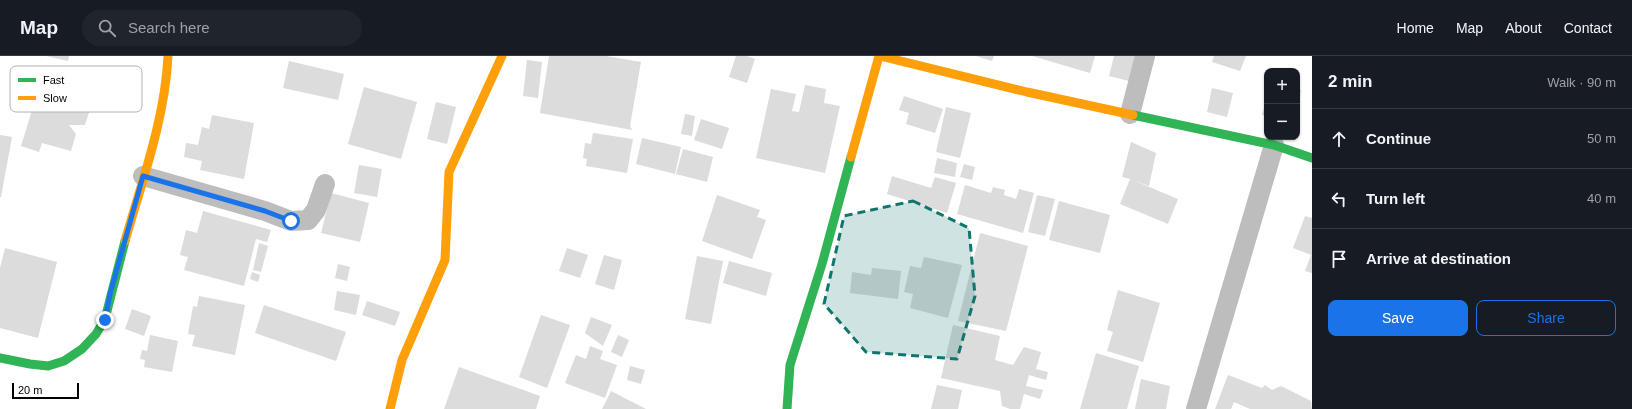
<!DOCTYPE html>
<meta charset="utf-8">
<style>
body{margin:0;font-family:Arial,sans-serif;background:#20242c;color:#f1f3f6}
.controls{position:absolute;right:12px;top:12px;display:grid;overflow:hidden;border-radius:8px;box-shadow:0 1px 3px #0004}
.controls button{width:36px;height:36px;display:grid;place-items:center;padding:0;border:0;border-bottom:1px solid #363941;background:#171b24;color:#f1f3f6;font:20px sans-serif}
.scale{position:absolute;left:12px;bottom:10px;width:67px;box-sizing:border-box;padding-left:4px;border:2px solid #000;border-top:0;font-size:11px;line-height:14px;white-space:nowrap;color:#000;-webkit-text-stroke:3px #fff;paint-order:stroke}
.stop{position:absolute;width:12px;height:12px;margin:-9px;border:3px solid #1a73e8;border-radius:50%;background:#fff}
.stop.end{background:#1a73e8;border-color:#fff;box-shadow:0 1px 4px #0008}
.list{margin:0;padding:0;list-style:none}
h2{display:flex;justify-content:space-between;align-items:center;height:52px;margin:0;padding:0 16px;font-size:17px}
h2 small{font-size:13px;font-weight:400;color:#9ea1a6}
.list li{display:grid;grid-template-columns:26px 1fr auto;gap:12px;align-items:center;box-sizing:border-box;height:60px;padding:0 16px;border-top:1px solid #363941}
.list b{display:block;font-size:15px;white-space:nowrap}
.list em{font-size:13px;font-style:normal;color:#9ea1a6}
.actions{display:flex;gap:8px;padding:12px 16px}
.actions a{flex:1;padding:9px 0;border:1px solid #1a73e8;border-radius:8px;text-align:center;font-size:14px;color:#1a73e8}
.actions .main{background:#1a73e8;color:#fff}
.icon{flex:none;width:22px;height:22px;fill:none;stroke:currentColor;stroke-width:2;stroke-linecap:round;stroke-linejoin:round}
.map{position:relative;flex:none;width:1312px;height:353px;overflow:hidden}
header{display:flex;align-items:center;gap:24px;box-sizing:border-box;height:56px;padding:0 20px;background:#171b24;border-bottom:1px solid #363941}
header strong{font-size:19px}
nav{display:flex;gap:22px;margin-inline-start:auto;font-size:14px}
.search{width:280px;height:36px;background:#20242c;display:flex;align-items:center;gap:10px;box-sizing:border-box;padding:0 14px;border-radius:22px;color:#9ea1a6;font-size:15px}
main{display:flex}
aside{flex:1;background:#171b24}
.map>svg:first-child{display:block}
</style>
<header>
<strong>Map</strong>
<div class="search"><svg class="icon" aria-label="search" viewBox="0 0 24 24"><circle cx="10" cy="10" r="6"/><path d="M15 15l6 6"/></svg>Search here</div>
<nav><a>Home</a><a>Map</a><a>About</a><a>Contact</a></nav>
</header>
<main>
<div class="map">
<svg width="1312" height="353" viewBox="0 0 1312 353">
<rect width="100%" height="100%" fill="#fff"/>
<g fill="#dcdcdc">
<path d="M46,0h23l-1,5z"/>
<path d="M549,0h57l35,6 -11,64 2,4 -92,-17z"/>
<path d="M736,0h11l8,3 -8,24 -18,-6z"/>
<path d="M976,0h18l-2,5z"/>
<path d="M1032,0h63l-5,17z"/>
<path d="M1114,0h25l-6,26 -24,-6z"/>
<path d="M1214,0h32l-6,15 -28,-9z"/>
<path d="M527,4l15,2 -4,36 -15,-2z"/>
<path d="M289,5l55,13 -6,26 -55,-12z"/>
<path d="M43,18l53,16 -11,35h-16l7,9 -5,17 -29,-8 -3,9 -18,-6z"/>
<path d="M805,29l21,4 -2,14 16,3 -15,67 -69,-15 15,-69 25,5 -4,17 7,1z"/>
<path d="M364,31l53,15 -16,57 -53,-15z"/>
<path d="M1212,32l21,5 -6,24 -20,-5z"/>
<path d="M1297,33l4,1 -3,15h-1z"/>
<path d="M904,40l39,13 -8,24 -29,-9 3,-11 -10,-3z"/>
<path d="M1267,42v18l-5,-1z"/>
<path d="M436,46l20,5 -9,37 -20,-5z"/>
<path d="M946,51l25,6 -11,45 -24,-6z"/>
<path d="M685,58l10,2 -3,20 -11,-2z"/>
<path d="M212,59l42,8 -10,56 -44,-9 2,-9 -18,-4 2,-14 12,2 4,-18 7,2z"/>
<path d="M701,63l28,9 -7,21 -28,-9z"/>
<path d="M593,77l40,6 -6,34 -41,-7 1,-7 -4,-1 2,-15 6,1z"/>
<path d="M0,79l12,2 -11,60h-1z"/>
<path d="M642,82l39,9 -6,27 -39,-10z"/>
<path d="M1131,86l25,11 -7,33 -14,-5 43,18 -10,25 -48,-20 10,-25 -8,-2z"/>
<path d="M683,93l30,8 -6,25 -31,-8z"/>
<path d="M937,102l20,5 -2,14 -21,-4z"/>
<path d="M964,108l11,3 -3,13 -12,-3z"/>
<path d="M359,109l23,4 -5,28 -23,-4z"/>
<path d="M892,120l39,12 4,-11 21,6 -9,30 -60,-19z"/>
<path d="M965,129l26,8 2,-6 12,3 -1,5 12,4 3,-10 15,4 -11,40 -66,-19z"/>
<path d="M331,137l38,10 -9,39 -39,-9z"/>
<path d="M717,139l43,15 -3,7 9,3 -14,39 -50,-18z"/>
<path d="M1037,139l18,4 -10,37 -17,-4z"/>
<path d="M1059,145l51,14 -10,38 -51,-13z"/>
<path d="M203,155l68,19 -4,12 -11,-3 -12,47 -60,-16 4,-13 -8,-2 6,-25 11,3z"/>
<path d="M1305,160l7,2v55l-7,-2 6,-16 -18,-7z"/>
<path d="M980,177l48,13 -22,85 -48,-10z"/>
<path d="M259,187l9,3 -7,26 -8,-2z"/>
<path d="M5,192l52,14 -19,76 -38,-10v-60z"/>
<path d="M567,192l21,7 -8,23 -21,-7z"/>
<path d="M604,199l18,5 -8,30 -19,-6z"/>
<path d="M697,200l26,5 -12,63 -26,-5z"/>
<path d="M924,201l38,8 -14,53 -38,-10 3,-14 -9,-2 6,-26 11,2z"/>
<path d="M729,205l43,12 -6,23 -43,-13z"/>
<path d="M338,208l12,3 -3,14 -12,-3z"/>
<path d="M872,212l29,3 -3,28 -48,-6 2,-21 19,3z"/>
<path d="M252,216l8,3 -2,7 -8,-3z"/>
<path d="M1118,234l42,13 -17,59 -36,-11 6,-19 -6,-2z"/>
<path d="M337,235l23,4 -4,20 -22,-5z"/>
<path d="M199,240l46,9 -10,50 -43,-9 3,-11 -7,-1 5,-28 4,1z"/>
<path d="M367,245l33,11 -5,14 -33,-11z"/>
<path d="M264,249l82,27 -10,29 -81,-28z"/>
<path d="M132,253l19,7 -7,20 -19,-7z"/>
<path d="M541,259l29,10 -23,63 -28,-11z"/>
<path d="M591,261l21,8 -9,21 -18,-13z"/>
<path d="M953,269l47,11 -5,24 18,5 11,-18 17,5 -5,17 12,3 -2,8 -17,-5 -3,11 17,4 -3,9 -16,-5 -4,15h-10l-8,-3 -2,-15 -59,-13z"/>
<path d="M150,279l28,6 -6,31 -28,-5 1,-7 -5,-1 2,-9 5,1z"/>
<path d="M618,279l11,5 -7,17 -11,-5z"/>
<path d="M590,290l13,5 -3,8 17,6 -12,33 -40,-15 11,-28 10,4z"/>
<path d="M1096,297l43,13 -12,43h-47z"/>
<path d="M630,310l15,4 -4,14 -14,-4z"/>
<path d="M459,311l81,29 -4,13h-92z"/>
<path d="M1228,319l34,13 3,-3 7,5 9,-4 30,15 1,8h-62l-16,-7 -3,7h-16z"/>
<path d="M1141,323l29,7 -4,23h-31z"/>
<path d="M937,329l25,5 -4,19h-27z"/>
<path d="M611,335l35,18h-44z"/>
</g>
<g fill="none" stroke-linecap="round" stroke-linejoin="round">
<g stroke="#bdbdbd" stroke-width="20">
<path d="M1130,58l15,-58"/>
<path d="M143,120l122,35 26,10 17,-1 8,-10 9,-26"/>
<path d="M1196,353l78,-264"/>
</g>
<g stroke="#30b455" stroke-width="9">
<path d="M1133,59l141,30 38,13"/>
<path d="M0,302l30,6 18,2 16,-5 18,-12 14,-15 9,-15 20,-78"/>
<path d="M787,353l3,-44 32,-101 29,-107"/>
</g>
<g stroke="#ff9f0a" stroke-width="9">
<path d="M880,0l147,36 106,23"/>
<path d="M851,101l28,-101"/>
<path d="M125,185c17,-60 40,-122 43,-185"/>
<path d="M390,353l12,-49 43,-100 4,-88 53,-116"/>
</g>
</g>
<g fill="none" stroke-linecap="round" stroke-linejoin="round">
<path stroke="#1a73e8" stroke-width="5" d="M105,264l5,-26 33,-118 122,35 26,10"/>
</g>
<path fill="#0f766e" fill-opacity="0.2" stroke="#0f766e" stroke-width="3" stroke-dasharray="8 5" stroke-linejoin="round" d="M913,145l56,27 6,68 -18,63 -91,-7 -42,-48 20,-88z"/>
<rect x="10" y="10" width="132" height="46" rx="6" fill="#fff" stroke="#b2b2b2" stroke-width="1"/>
<rect x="18" y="22" width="18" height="4" fill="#30b455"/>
<rect x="18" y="40" width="18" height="4" fill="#ff9f0a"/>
<g font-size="11" fill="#000">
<text x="43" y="28">Fast</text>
<text x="43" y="46">Slow</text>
</g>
</svg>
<div class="controls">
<button>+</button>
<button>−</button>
</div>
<div class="scale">20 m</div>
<div class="stop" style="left:291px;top:165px"></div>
<div class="stop end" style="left:105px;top:264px"></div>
</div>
<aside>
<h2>2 min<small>Walk · 90 m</small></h2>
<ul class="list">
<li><svg class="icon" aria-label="ahead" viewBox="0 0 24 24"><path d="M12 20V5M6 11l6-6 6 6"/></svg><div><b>Continue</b></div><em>50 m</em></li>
<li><svg class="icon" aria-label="left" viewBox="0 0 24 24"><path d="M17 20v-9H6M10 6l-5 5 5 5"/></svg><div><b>Turn left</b></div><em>40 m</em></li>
<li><svg class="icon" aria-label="arrive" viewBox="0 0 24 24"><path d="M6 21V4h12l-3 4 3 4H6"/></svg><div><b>Arrive at destination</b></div></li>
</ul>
<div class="actions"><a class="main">Save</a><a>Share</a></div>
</aside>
</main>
